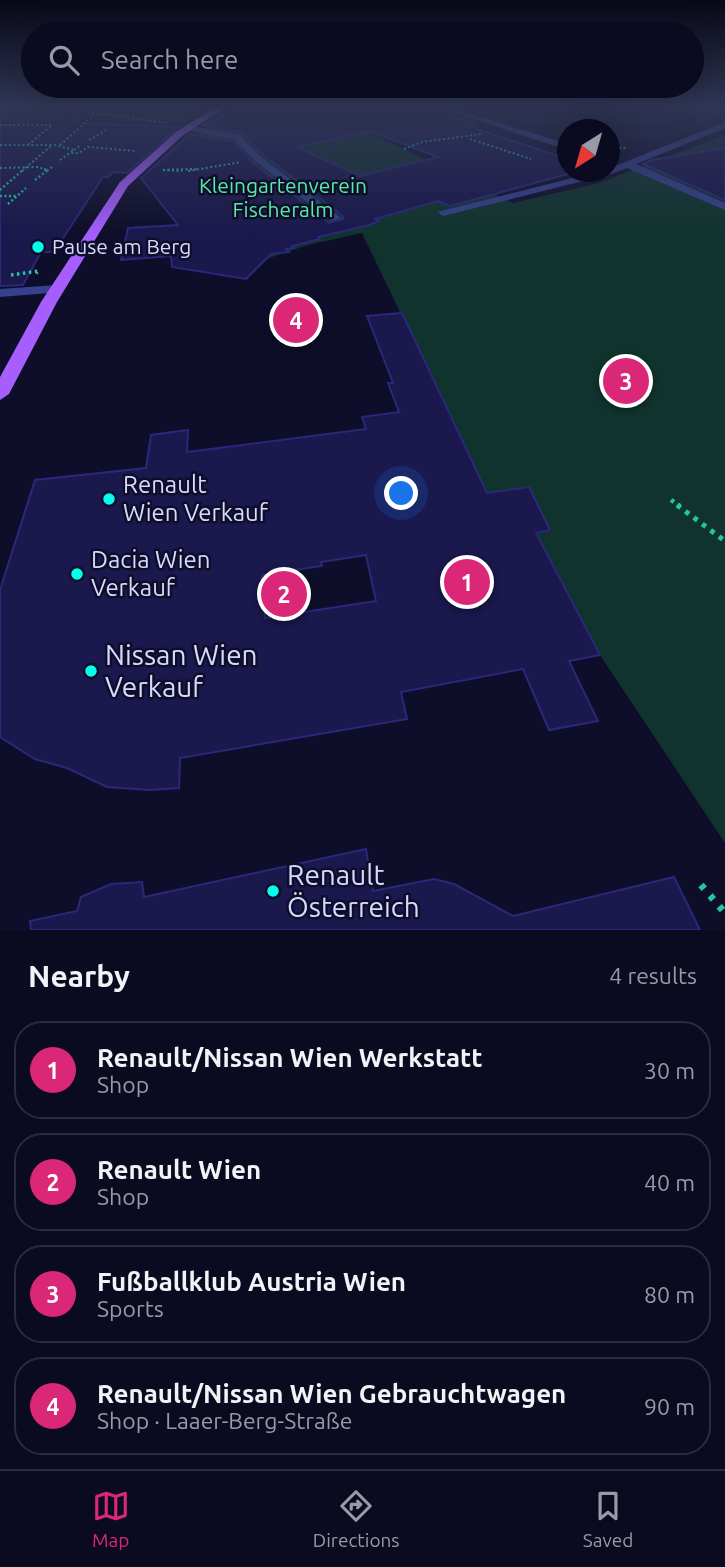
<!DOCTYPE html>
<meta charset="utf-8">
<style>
body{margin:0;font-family:Ubuntu,sans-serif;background:#18182d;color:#f1f3f6}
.compass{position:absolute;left:557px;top:119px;width:63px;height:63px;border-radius:50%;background:#0a0a20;box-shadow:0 7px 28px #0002;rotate:217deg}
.you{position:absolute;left:402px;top:494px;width:24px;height:24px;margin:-18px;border:5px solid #fff;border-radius:50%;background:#1a73e8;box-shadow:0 0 0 10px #1a73e833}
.badge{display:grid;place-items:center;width:46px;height:46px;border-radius:50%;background:#db2777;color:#fff;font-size:23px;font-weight:700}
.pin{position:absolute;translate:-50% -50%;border:4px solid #fff;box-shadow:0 2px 7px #0006}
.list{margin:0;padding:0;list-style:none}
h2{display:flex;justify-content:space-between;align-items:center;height:91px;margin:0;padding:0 28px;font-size:30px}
h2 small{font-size:23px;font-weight:400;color:#999aa5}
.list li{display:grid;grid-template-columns:46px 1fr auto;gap:21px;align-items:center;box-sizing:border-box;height:98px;margin:0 14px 14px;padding:0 14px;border:2px solid #2a2b3e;border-radius:28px}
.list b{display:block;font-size:26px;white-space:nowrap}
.list p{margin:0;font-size:23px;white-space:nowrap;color:#999aa5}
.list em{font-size:23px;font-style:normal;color:#999aa5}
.icon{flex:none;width:38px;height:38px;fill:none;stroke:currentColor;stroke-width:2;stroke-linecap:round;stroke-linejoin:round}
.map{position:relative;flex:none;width:725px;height:930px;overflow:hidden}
.search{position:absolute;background:#0a0a20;box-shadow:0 7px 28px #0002;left:21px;right:21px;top:21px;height:77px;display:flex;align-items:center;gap:18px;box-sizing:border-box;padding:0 24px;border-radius:38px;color:#999aa5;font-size:26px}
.sheet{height:539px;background:#0a0a20}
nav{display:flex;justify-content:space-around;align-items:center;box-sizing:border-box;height:98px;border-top:2px solid #2a2b3e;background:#0a0a20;font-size:19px;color:#999aa5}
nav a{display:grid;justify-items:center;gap:4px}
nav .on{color:#db2777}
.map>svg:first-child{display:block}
</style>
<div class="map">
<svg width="725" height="930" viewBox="0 0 725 930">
<rect width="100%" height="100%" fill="#0e0e2a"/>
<g fill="#10342d">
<path d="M49,105h162l-34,17 -48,-4z"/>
<path d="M228,113l48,23 72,-14 165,81 86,-20 126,-48v708l-125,-188 -64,-122 14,-3 -21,-42 -42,5 -125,-260 -54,12 -42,14 -72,-78 -5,-39z"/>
</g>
<g fill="#1a184c" stroke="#2a287a" stroke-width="2" fill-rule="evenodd">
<path d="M248,105h168l59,19 -8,2 101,33v15l-118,32 -12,-5 -63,18 4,2 -10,4 -51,12 2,2 -28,7 2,2 -8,1 3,3 -18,2 -25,25 -74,-12 -1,-11 -50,4 7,-32 50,-3 -37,-47 49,-44 43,7 19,21 77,61 14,-4v-3l-81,-62 -20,-21 -39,-8zM370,131l68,26 -78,19 -63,-29z"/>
<path d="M82,117l-7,6 104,4 -52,46 -14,-1 -5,5h-5l-49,75h-13l-18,33 -23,1v-168z"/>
<path d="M725,148v52l-82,-36 9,-4z"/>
<path d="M402,313l85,180 42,-6 21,43 -14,3 64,122 -31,6 29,60 -49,9 -26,-61 -122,23 6,27 -227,39 -1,30 -30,2 -42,-3 -40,-19 -32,-9 -35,-22v-147l35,-110 111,-12 5,-33 37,-5 -1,22 179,-23 -4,-12 37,-5 -11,-29h5l-26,-67zM366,555l10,46 -111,17 -3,-43 60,-9 -1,-4z"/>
<path d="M366,849l7,42 61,-12 20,5 59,32 161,-39 26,53h-669l-1,-9 47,-10 4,-14 30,-13 31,-2 2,15z"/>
</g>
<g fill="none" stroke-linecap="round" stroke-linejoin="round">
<g stroke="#25c59f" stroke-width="2" stroke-dasharray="2 2.5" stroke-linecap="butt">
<path d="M34,105l134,18"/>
<path d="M0,107h10"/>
<path d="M0,113l11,-6 17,-2"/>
<path d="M0,125h52l-24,20"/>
<path d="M470,139l61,20"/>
<path d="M89,140l17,-10"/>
<path d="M0,145h55l19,5 -4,3h9l9,-6 49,4"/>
<path d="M60,145l35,-31"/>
<path d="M610,147l16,1"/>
<path d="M404,149l18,-7 59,-8"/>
<path d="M74,150l7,-5"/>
<path d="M60,160l10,-7"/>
<path d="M0,168l38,-1 9,3"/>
<path d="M163,170l19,1"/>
<path d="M22,171l30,-26"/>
<path d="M47,171l5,-4"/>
<path d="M188,171l53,-9"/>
</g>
<g stroke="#25c59f" stroke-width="2.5" stroke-dasharray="2 2.5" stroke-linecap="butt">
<path d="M44,169l3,1"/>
<path d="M163,170l36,-1"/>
<path d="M35,180l14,-11"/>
<path d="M0,190l24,-21"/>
<path d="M0,196h16"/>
<path d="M8,204l18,-16"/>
</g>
<path stroke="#25c59f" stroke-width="3.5" stroke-dasharray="2.5 3.5" stroke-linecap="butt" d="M11,275l28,-4 -3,2"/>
<path stroke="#25c59f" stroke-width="4.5" stroke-dasharray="3.5 5" stroke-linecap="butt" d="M671,500l9,6"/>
<path stroke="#25c59f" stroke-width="5" stroke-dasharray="4.5 6" stroke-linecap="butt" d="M677,505l48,36"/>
<path stroke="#25c59f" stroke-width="7" stroke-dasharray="5 9" stroke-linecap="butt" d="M701,885l24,28"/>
<g fill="#35418d" fill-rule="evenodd">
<path d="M430,105h12l126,39v6z"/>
<path d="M725,122v6l-89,36 89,39v7l-98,-42 -16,6 -168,42 -6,-4 159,-40h14v-4z"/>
<path d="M187,125l53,10 20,21 81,62 -10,3 -77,-61 -20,-21 -50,-9 -1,-2z"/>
<path d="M57,285l7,4 -2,3 -62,5v-8z"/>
</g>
<path fill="#a65eff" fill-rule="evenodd" d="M219,105h10l-47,31 -54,50 -71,116 -48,92 -9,6v-23l41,-75 79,-120 56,-50z"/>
</g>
<linearGradient id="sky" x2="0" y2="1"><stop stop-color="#080817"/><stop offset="0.45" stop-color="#303655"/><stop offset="1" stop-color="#303655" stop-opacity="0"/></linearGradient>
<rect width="725" height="235" fill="url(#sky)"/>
<g fill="#03ffeb" stroke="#0e0e2a" stroke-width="2.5">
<circle cx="38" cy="247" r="7"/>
<circle cx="109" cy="499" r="7"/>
<circle cx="77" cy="574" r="7"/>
<circle cx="91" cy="671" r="7"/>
<circle cx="273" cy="891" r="7"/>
</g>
<g text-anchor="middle" stroke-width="5" stroke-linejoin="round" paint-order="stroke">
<g font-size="21" fill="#57eaab" stroke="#0e0e2a">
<text x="283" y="193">Kleingartenverein<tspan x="283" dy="24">Fischeralm</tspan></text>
</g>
<g font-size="21" fill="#d7d9ff" stroke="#0e0e2a" text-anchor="start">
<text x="52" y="254">Pause am Berg</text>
</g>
<g font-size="24" fill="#d7d9ff" stroke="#0e0e2a" text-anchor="start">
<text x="123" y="493">Renault<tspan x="123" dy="28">Wien Verkauf</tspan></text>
<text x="91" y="568">Dacia Wien<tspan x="91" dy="28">Verkauf</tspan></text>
</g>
<g font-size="28" fill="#d7d9ff" stroke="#0e0e2a" text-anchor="start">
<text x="105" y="665">Nissan Wien<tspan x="105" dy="32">Verkauf</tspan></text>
<text x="287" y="885">Renault<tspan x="287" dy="32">Österreich</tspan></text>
</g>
</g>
</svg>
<svg class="compass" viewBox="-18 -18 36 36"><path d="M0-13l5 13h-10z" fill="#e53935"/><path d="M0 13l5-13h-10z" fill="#999aa5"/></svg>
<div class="you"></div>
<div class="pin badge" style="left:467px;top:582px">1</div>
<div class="pin badge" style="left:284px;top:594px">2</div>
<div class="pin badge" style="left:626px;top:381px">3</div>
<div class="pin badge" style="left:296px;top:320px">4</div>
<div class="search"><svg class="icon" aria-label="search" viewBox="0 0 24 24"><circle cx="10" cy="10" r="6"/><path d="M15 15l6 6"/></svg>Search here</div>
</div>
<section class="sheet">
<h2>Nearby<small>4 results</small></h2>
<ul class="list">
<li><span class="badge">1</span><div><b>Renault/Nissan Wien Werkstatt</b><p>Shop</p></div><em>30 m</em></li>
<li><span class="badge">2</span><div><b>Renault Wien</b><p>Shop</p></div><em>40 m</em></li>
<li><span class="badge">3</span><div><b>Fußballklub Austria Wien</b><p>Sports</p></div><em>80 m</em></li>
<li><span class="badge">4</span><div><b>Renault/Nissan Wien Gebrauchtwagen</b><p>Shop · Laaer-Berg-Straße</p></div><em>90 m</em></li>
</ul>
</section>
<nav>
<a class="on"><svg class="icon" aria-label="map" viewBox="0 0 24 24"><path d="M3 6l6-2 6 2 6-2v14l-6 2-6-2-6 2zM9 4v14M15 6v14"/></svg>Map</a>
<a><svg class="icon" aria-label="directions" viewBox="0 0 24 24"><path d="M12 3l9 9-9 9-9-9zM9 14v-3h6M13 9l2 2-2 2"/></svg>Directions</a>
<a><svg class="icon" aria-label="saved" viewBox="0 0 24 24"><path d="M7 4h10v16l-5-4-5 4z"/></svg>Saved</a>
</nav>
